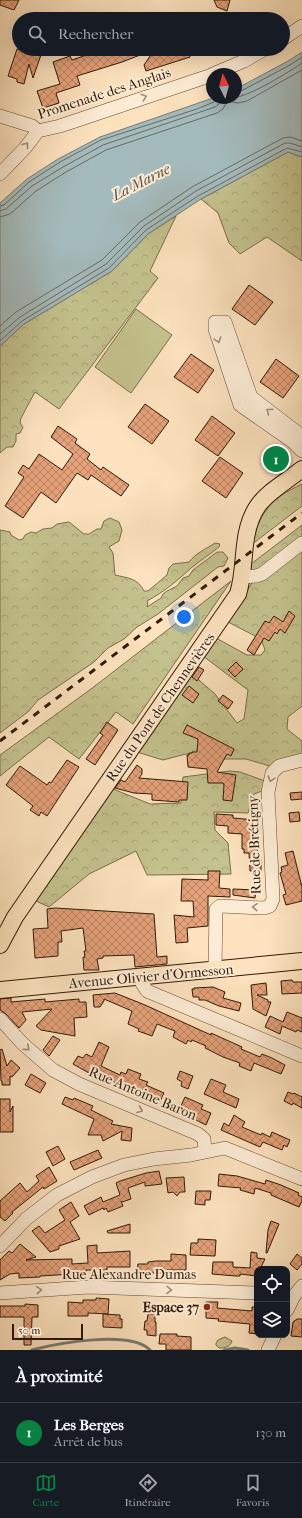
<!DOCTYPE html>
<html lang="fr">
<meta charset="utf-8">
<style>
body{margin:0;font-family:"IM FELL French Canon",serif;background:#20242c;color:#f1f3f6}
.controls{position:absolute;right:12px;bottom:12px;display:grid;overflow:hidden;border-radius:8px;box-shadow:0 4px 16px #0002}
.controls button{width:36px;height:36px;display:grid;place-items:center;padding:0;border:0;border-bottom:1px solid #363941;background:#171b24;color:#f1f3f6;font:20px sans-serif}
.compass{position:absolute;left:206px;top:68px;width:36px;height:36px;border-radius:50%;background:#171b24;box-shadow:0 4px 16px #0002;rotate:354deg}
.scale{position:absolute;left:12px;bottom:10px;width:71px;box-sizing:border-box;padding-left:4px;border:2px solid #311a08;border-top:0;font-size:11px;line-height:14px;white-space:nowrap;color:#311a08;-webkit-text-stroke:3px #fdecd5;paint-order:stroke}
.you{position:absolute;left:184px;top:617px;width:14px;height:14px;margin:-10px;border:3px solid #fff;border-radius:50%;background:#1a73e8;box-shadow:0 0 0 6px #1a73e833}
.badge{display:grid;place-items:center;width:26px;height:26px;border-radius:50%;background:#0b8043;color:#fff;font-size:13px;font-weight:700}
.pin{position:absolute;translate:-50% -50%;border:2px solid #fff;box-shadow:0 1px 4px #0006}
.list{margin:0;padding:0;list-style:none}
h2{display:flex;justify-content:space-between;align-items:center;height:52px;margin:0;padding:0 16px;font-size:17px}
h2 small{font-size:13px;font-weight:400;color:#9ea1a6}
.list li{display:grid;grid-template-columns:26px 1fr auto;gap:12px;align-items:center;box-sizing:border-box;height:60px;padding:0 16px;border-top:1px solid #363941}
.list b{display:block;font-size:15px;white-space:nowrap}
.list p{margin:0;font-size:13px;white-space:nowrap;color:#9ea1a6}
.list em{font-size:13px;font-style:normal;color:#9ea1a6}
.icon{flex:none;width:22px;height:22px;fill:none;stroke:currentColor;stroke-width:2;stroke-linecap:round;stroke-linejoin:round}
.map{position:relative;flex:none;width:302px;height:1350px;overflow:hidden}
.search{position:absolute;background:#171b24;box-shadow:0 4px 16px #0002;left:12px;right:12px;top:12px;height:44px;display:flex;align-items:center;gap:10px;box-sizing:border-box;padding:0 14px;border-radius:22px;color:#9ea1a6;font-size:15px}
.sheet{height:112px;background:#171b24}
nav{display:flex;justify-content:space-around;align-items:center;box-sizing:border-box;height:56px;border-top:1px solid #363941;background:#171b24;font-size:11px;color:#9ea1a6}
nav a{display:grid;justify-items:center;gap:2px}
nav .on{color:#0b8043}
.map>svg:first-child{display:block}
</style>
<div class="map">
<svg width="302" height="1350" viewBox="0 0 302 1350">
<defs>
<pattern id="forest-crowns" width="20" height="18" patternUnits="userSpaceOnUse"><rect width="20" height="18" fill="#c4c28e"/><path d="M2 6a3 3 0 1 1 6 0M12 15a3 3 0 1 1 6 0" fill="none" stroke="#a9a679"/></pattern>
<pattern id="building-cross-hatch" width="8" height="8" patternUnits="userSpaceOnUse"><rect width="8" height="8" fill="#e5a179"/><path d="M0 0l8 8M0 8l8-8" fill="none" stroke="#ba8261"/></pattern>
</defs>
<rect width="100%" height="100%" fill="#fce2be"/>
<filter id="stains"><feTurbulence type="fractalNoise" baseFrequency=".005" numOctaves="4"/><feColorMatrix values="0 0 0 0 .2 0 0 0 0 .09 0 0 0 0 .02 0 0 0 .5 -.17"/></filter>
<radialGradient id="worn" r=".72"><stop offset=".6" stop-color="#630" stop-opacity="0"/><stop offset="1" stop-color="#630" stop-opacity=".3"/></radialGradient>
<g fill="#c4c28e" stroke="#7a6e4b">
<path d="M136,309l36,26 -41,58 -36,-26z"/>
<path d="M225,1337l7,4c-2,6 -7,7 -13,7l-3,-3v-2l2,-3z"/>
</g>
<g fill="url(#forest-crowns)" stroke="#7a6e4b">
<path d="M288,152l14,5v104l-35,-24 -27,17 -11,-11 -11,-30 -17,-14z"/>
<path d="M176,216l-26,55 8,7 -99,131 -24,-17 -14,26 -1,5 3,4 -3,6 -4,1v7l-3,6h-6l-7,6v-107l24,-22 88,-53 36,-37z"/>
<path d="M302,484v22l-51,39c10,-34 19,-46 51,-61z"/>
<path d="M110,518l9,4 3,8 -3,11 -10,6 4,6 2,22c12,3 23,3 29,16h4l19,-16 2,-7 4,-4 16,-2c7,-9 17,-13 26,-19l5,1 -1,3c-9,7 -19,14 -28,21 -13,12 -27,24 -44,33l1,2 -1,4 14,-9 2,-4 4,-3 10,-5 6,-8 6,-2 4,-6 24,-18h6l5,6 -4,8 -6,1 -60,47 -21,13 -13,12 -16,9 -14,14 -56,38 -9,11 -29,22v-203l10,2 1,3 8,5 4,-1 2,-4 6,-3 5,1 7,-4 9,-1 5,-4 12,-2 15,12h5l8,-5h4l3,-8z"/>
<path d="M302,525v181l-14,11 -1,12 15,12v16l-29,10 -27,-8h-22l-23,-6 -15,1 -23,6 -26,-8 55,-78 23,20 22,29 7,-4 4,-29 -45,-34 13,-18 31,17h14l4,-5 -4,-11 -33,-17 25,-41 -3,-9 1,-8z"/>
<path d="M231,581l-98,143 -17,-12 -37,47 -30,-22 -49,39v-21l91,-66z"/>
<path d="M230,771l10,1 25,9v9l-11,4 -6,19 -34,-1 1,18 13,13 3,31 -84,1 -11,-24 -47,23 -40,33 -13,-6 77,-112 37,15 31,-1 2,-26z"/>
</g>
<path fill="#a4bbbd" stroke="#767b75" d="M302,52v105l-14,-5 -87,47 -53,35 -36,37 -88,53 -24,22v-143l27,-24 31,-20 42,-22 113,-39h23v-9l52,-28z"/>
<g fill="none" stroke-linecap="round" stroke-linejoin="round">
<g stroke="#6a6a62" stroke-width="1">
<path d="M236,92l7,-2 47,-25 12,-8"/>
<path d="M236,97c12,0 55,-26 66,-34"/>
<path d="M0,206l4,-1 25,-23 31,-20 41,-22 96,-31 17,-7 2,-4"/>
<path d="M0,211l6,-2 26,-23 31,-19 40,-22 112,-38 4,-3 2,-6"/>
<path d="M0,217l10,-3 26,-23 30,-19 40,-22 111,-37 6,-4 4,-8 11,2 9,-2 55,-31"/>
<path d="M0,326l16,-14 86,-52 38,-38 52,-35 91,-49 7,-1 12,4"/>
<path d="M0,334l20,-17 86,-53 38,-38 52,-35 89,-48h5l12,4"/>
<path d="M0,341l22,-20 87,-53 37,-38 52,-34 89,-48 15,4"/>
</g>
<g stroke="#767b75" stroke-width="3">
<path d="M32,1350c26,-7 98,-20 118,0"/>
<path d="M224,1350l11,-2 13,2"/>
</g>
</g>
<g fill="url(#building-cross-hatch)" stroke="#311a08">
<path d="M0,0h19l-5,10 -14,-5z"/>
<path d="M214,0h16l-3,11 -10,-4z"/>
<path d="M17,49h26l-10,29 -4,-14 -5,20 -7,-2v-3l-9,-3z"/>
<path d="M104,49h49v1l-31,12 -45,14 3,9 -24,8 3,10 -16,5 -6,-17 23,-7 -7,-22 17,-6 2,4z"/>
<path d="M155,49h33l2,8 -44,14 -2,-6z"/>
<path d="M249,285l24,17 -18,23 -23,-16z"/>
<path d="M191,354l23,16 -16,23 -24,-16z"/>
<path d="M276,359l23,17 -16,22 -23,-16z"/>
<path d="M145,404l24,17 -17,23 -24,-17z"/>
<path d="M212,416l23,17 -17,23 -23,-16z"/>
<path d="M58,426l19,13 -2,4 15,11 -3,5 14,11 2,-3 26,18 -8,11 -30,-21 -3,5 -11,-7 -21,30 -15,-11 -18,26 -18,-12 19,-29 -6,-4 5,-8 6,4 10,-15 23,16 11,-16 -22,-17z"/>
<path d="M220,457l23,16 -17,25 -24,-17z"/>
<path d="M289,611l6,5 -10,17 -5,-4 -3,5 -2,-2 -6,9 -5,-3 -10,17 -7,-5 18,-29 4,2 5,-7 9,6z"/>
<path d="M236,662l7,7 -8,8 -7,-7z"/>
<path d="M199,667l5,3 -7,11 -5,-4z"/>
<path d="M189,686l10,8 -6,9 -11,-8z"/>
<path d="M223,695l10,7 -5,7 -10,-8z"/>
<path d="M107,722l11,8 -23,35 -9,-6 17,-24 -3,-2z"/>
<path d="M187,725l47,24 -3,7 -4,-2 -10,18 19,3 -4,26 -9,-1 1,-15 -1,-2h-15l-1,-14 -19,-2 -1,-12h2v-2h3v-1h5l1,-13 -15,-6z"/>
<path d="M67,760l12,7 -32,49 -6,-4 -2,4 -9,-6 3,-4 -27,-21 14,-19 27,19 2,-3 2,1z"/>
<path d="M137,765l5,4v5l-3,4 49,4 -1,18h-8v2l-27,-2v-6l-18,-1 -19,-5 6,-8 4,2z"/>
<path d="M302,792v7l-11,1 -1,-7z"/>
<path d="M299,812l1,9 -10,1 -1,-9z"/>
<path d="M216,814l17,1v3l23,2v5l3,1 -2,32h3v3l1,-1v11h-11l-1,-18h-5v-4h-2v-15l-14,-1v-7l-12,-1z"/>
<path d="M293,851l9,36v14l-16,4 -3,-10 3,-1 -6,-21 2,-1 -1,-5 7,-2 -3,-12z"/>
<path d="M208,871h12l-1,17 11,1v8l-22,-1v30l-21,2 1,14 -12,1 -2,-28 20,2 -1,-16h-12l1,-22 26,1z"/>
<path d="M233,889l23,1 -1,8 -22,-3z"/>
<path d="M55,908l99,6 3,43 10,-1v8l-32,3 -1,-12 -31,1v2l-6,1 2,11h-15l-1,-13h2l-1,-6h2l-3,-23 -22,3 1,11h-4v14l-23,2 -2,-29 15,-1 -1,-19z"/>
<path d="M292,980l1,2h9v11l-20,1 -1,-13z"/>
<path d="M266,983l1,12h-10l11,5v2h3l-5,14 -13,-7 -2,-24z"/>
<path d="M213,987l12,5 -2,6 18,5 -2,8 -20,-5 -14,-6h-6v-3h-6l-1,-8h2v-1z"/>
<path d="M115,993l30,12 66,30v-2l31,14 -1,2 19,8 2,-3 10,4 13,7 -4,9 -27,-11 -3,8 -12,-5 1,-3 -17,-6 -18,-9 1,-2 -14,-6 -1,2 -3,-2 -2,4 -13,-7 2,-6 -18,-7 -5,12 -14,-5 1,-2 -11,-5 4,-13 -28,-12v2l-4,6h-6l-1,-12z"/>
<path d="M11,998v4l34,-3v3l34,-3v3h7l1,15 -13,1 1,18 -34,-6 -5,-4 16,-17 -30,3 4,8 -7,8 -13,-14 -6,-4v-11z"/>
<path d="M287,1012l15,6v14l-5,-2 -1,2 -14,-6 -2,8 -15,-7 5,-11 13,6z"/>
<path d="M53,1036l7,4 -11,16 -6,-6z"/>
<path d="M99,1042l10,5 -8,19 19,9 1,-3 5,2 2,-5 13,5 -2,5 9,3 -2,3 18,8 -5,11 -28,-12 1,-3 -25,-10 -1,4 -11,-4 1,-2 -23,-13 5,-8 5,2 3,-4 6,3z"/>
<path d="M2,1049l5,17 4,-6 9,8 -8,9 -2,-1v9h-8v-4h-1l-1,-31z"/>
<path d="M180,1071l13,5 -5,13 -7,-3 1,-4 -5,-3z"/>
<path d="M31,1074l15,9 -6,10 -15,-8z"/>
<path d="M211,1079l15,6 -3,7 16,7 -3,9 -32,-14z"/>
<path d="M288,1092l5,2 1,-1 8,4v11l-9,-5 -1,2 -8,-4z"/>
<path d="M65,1097l8,3 1,-2 19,8 -2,4 22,11 -2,3 21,4 -1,13 -10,-1 1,-9 -19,10 -2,-6h-13l6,-16 -32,-15z"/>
<path d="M185,1097l18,8 -2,4 10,4 -5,12 -12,-6 1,-2 -16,-7z"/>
<path d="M0,1099h10v13l3,-6v26h-13z"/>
<path d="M234,1115l11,7 -3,5 19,8 1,-2 8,4 2,-5 18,8 -3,7 -3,-2 -2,5 -19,-8 -3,5 -39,-17 3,-7 5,3z"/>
<path d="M58,1146l7,13 -12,7 -7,-14z"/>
<path d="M98,1150l4,8 -28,12 -4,-8z"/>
<path d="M49,1167l8,14 -13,8 -1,-2 -31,25 1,1 -8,8 -5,-4v-16l20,-18 7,9 12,-11 -3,-5z"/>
<path d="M159,1171l3,13 -17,2v-4l-17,6 3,11 -9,3 -1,-1 2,5 -15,6 -2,-4 -2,2 -1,-2 -14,7 -5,-9 17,-9 2,5 17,-7 -4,-12 4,-2 26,-8z"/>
<path d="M219,1174l18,2 28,8 1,-4 15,5 18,8 -1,2 4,2v4l-3,6 -28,-12v-2l-16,-5 -1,6 -14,-4 1,-2 -23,-2z"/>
<path d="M184,1177l1,15h-5l-3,4 -4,-4 -5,1 -2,-15z"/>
<path d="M196,1191h15l-1,9h-5v5l-10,-1z"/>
<path d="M71,1202l8,14 -9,6 10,17 -21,7v3l-9,3 -18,-21 7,-5 6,7 20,-13 -6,-10z"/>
<path d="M271,1221l8,3 -12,29h-1l2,-23z"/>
<path d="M130,1224v9h-22l-1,-2z"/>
<path d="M198,1239l18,1 -1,16 -25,-1 1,-12h7z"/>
<path d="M20,1244l16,13 -10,3 46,-1v5l16,-1 -1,-17 10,-1v8l33,-2v16h-23v3h-21v2h-13v2l-33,2v1l-21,1v-5l-9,1 -10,6v-20l9,-9 3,2z"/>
<path d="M251,1252l6,1v5l8,1 -5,10h-3v7l-17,-2v2h-4l-24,-2 1,-12h20v5l17,1z"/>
<path d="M171,1254l15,1v15h-19v3h-30l1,-9h10v-2l8,-1h15z"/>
<path d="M297,1254l5,4v6l-5,6 -7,-6z"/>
<path d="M96,1298l13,1 -1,15 -20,-1v3h-20v-14l15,1v-3h13z"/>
<path d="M206,1302h12l-1,6 35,3v-4h5v27l-8,-1 1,-9 -32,-3 1,-2 -13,-1z"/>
<path d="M25,1304l13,1v12h-6l-1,28h-7v-28h-24v-11h25z"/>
<path d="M103,1314l17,1v4h2v9l-19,-1z"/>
<path d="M148,1314h7v8h1v14l-9,-1v-5h-3l1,-9h2z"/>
<path d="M297,1319h5v18l-11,-1 2,-14z"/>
<path d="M160,1334h17v2l14,1v13h-25v-6h-7z"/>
</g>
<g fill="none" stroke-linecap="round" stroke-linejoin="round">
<g stroke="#644c36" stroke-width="14">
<g id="minor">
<path d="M283,39l19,-13"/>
<path d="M213,74l31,-13 21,-12"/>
<path d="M0,116l32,10 6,5"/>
<path d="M0,174l25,-26 13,-17 22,-5 152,-51"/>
<path d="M302,436l-51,-39 -26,-75h-10v7l25,76 53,37 9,9"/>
<path d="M242,577l14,-1 6,-2 40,-31"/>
<path d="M215,969l1,-60 4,-3 44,2 6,-2 3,-7 -5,-107 4,-19 7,-7 23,-6"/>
<path d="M138,977l9,14 155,65"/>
<path d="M0,1019l23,25 30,26 26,14 119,50 6,5 1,12"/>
<path d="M0,1246l26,-27 31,-24 35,-18 32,-12 30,-6 37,-4 34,-7 77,31"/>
<path d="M0,1293l88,-6 169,6"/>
<path d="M287,1310l7,-14 8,-10"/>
<path d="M268,1350l7,-15"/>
</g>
</g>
<g stroke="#311a08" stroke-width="18">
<g id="major">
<path d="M0,945l15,-28 223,-323c5,-16 5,-33 7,-49 5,-46 25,-51 57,-76"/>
<path d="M0,990l302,-29"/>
</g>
</g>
<use href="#minor" stroke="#fdecd5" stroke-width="13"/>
<use href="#major" stroke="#fce2be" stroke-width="16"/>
<path stroke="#311a08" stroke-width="3" stroke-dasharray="7 7" stroke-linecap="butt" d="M0,741l302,-228"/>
</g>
<defs><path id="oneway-chevron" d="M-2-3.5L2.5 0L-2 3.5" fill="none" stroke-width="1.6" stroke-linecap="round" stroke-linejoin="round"/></defs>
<g stroke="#a18e79">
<use href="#oneway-chevron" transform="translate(144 97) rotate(-19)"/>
<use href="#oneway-chevron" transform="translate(26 145) rotate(-52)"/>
<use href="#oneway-chevron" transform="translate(218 340) rotate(72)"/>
<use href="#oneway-chevron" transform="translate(269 411) rotate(-143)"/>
<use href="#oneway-chevron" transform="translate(271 779) rotate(106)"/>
<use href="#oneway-chevron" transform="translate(255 907) rotate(-177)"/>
<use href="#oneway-chevron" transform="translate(27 1048) rotate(41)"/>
<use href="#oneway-chevron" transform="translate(140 1110) rotate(22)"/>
<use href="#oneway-chevron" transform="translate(39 1290) rotate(-4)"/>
<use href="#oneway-chevron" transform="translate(169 1290) rotate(2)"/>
</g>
<circle fill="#8f2418" stroke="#fdecd5" stroke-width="1.5" cx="207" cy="1307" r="4"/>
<g text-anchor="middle" stroke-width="4" stroke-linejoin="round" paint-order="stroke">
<g font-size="14" fill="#311a08" stroke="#fdecd5">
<text transform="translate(104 93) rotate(-18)" y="5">Promenade des Anglais</text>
<text transform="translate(160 707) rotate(-55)" y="5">Rue du Pont de Chennevières</text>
<text transform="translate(254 845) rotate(-92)" y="5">Rue de Brétigny</text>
<text transform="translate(151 976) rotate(-5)" y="5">Avenue Olivier d'Ormesson</text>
<text transform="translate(143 1093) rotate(23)" y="5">Rue Antoine Baron</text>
<text x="129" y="1279">Rue Alexandre Dumas</text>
</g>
<g font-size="14" font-weight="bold" fill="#311a08" stroke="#fdecd5" text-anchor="end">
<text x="199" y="1312">Espace 37</text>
</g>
<g font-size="15" font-style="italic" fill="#595247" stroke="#fdecd5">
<text transform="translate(141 182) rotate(-27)" y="5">La Marne</text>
</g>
</g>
<rect width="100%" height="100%" filter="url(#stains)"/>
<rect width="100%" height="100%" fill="url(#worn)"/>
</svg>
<div class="controls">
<button><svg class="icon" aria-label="locate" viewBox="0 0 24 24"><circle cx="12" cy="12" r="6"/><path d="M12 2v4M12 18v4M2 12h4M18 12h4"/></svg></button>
<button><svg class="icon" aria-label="layers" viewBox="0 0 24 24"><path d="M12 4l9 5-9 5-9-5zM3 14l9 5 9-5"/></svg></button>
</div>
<svg class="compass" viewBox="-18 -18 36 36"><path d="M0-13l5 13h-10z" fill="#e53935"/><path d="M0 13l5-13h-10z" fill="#9ea1a6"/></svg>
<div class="scale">50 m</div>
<div class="you"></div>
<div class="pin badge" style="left:276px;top:459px">1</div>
<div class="search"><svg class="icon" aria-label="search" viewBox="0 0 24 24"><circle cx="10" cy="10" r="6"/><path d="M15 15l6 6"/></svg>Rechercher</div>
</div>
<section class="sheet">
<h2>À proximité<small></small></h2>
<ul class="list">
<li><span class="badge">1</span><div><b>Les Berges</b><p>Arrêt de bus</p></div><em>130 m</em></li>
</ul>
</section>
<nav>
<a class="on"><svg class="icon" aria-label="map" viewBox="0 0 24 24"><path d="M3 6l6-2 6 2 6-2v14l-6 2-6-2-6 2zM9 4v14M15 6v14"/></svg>Carte</a>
<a><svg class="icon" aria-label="directions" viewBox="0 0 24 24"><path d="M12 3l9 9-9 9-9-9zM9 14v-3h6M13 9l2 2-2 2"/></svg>Itinéraire</a>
<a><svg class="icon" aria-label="saved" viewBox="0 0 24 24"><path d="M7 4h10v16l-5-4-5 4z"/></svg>Favoris</a>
</nav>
